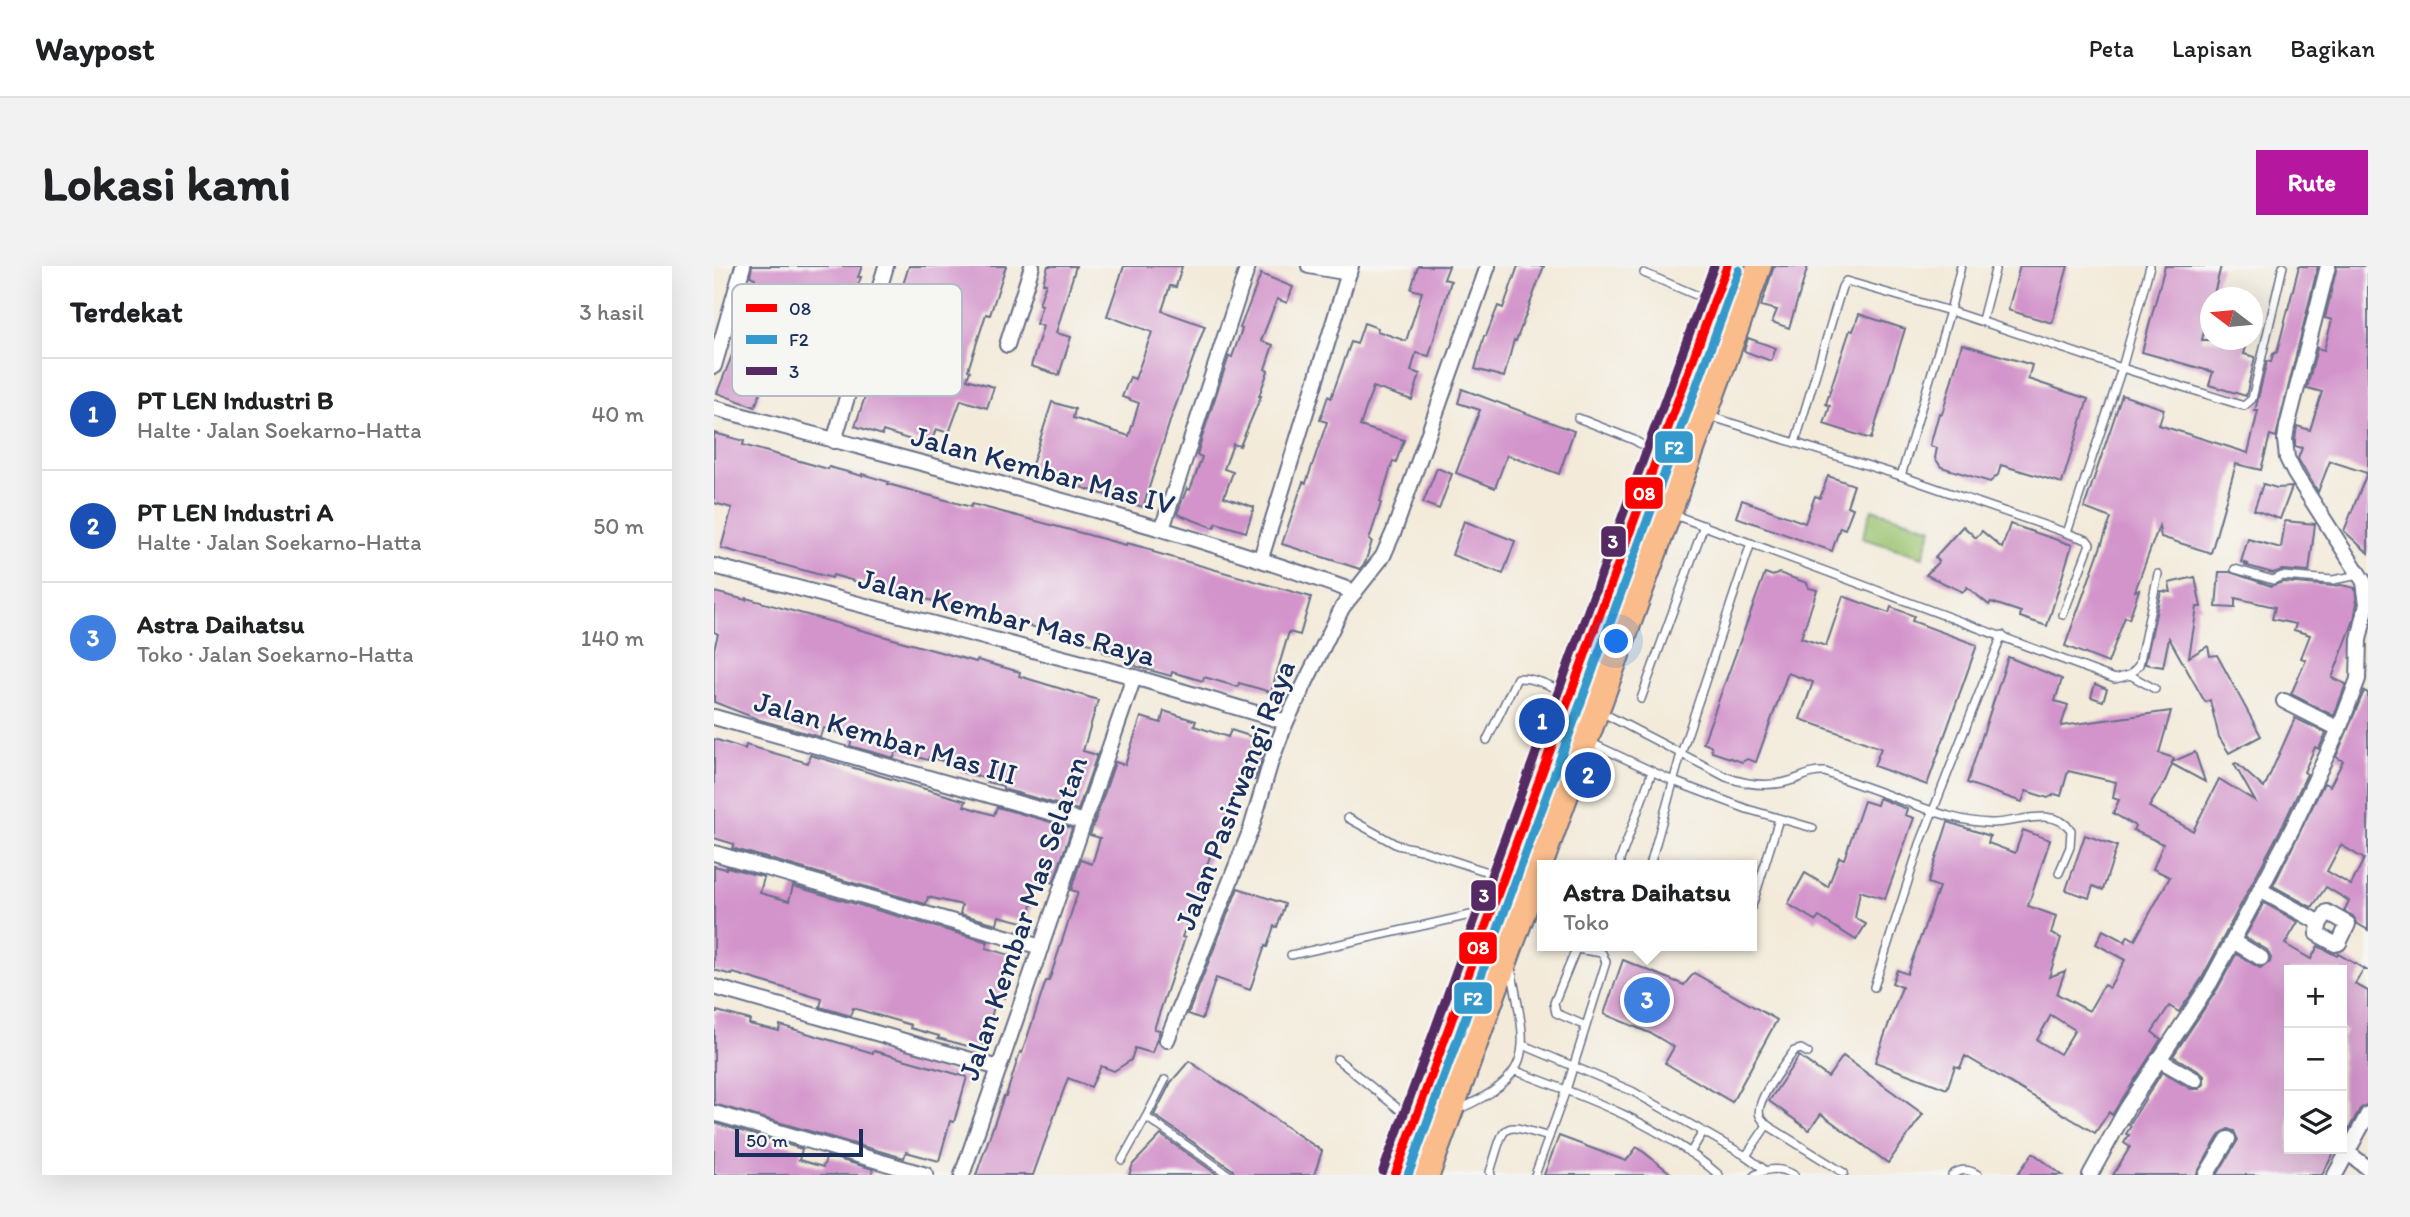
<!DOCTYPE html>
<html lang="id">
<meta charset="utf-8">
<style>
body{margin:0;font-family:Itim,sans-serif;background:#f2f2f2;color:#202124}
.controls{position:absolute;right:21px;bottom:21px;display:grid;overflow:hidden;border-radius:0px;box-shadow:0 7px 28px #0002}
.controls button{width:63px;height:63px;display:grid;place-items:center;padding:0;border:0;border-bottom:2px solid #e0e0e0;background:#fff;color:#202124;font:35px sans-serif}
.compass{position:absolute;left:1486px;top:21px;width:63px;height:63px;border-radius:50%;background:#fff;box-shadow:0 7px 28px #0002;rotate:286deg}
.scale{position:absolute;left:21px;bottom:18px;width:128px;box-sizing:border-box;padding-left:7px;border:4px solid #1b2f5e;border-top:0;font-size:19px;line-height:24px;white-space:nowrap;color:#1b2f5e;-webkit-text-stroke:5px #f6f6f2;paint-order:stroke}
.you{position:absolute;left:903px;top:376px;width:24px;height:24px;margin:-18px;border:5px solid #fff;border-radius:50%;background:#1a73e8;box-shadow:0 0 0 10px #1a73e833}
.badge{display:grid;place-items:center;width:46px;height:46px;border-radius:50%;background:#b5179e;color:#fff;font-size:23px;font-weight:700}
.pin{position:absolute;translate:-50% -50%;border:4px solid #fff;box-shadow:0 2px 7px #0006}
.popup{position:absolute;left:823px;top:594px;width:220px;height:91px;box-sizing:border-box;display:grid;place-content:center;border-radius:0px;background:#fff;filter:drop-shadow(0 2px 5px #0005);font-size:23px;white-space:nowrap;color:#757577}
.popup b{font-size:26px;color:#202124}
.popup::after{content:'';position:absolute;left:50%;top:100%;margin-left:-14px;border:14px solid transparent;border-top-color:#fff}
.list{margin:0;padding:0;list-style:none}
h2{display:flex;justify-content:space-between;align-items:center;height:91px;margin:0;padding:0 28px;font-size:30px}
h2 small{font-size:23px;font-weight:400;color:#757577}
.list li{display:grid;grid-template-columns:46px 1fr auto;gap:21px;align-items:center;box-sizing:border-box;height:112px;padding:0 28px;border-top:2px solid #e0e0e0}
.list b{display:block;font-size:26px;white-space:nowrap}
.list p{margin:0;font-size:23px;white-space:nowrap;color:#757577}
.list em{font-size:23px;font-style:normal;color:#757577}
.icon{flex:none;width:38px;height:38px;fill:none;stroke:currentColor;stroke-width:2;stroke-linecap:round;stroke-linejoin:round}
.map{position:relative;flex:none;width:1654px;height:909px;overflow:hidden;border-radius:0px}
header{display:flex;align-items:center;gap:42px;box-sizing:border-box;height:98px;padding:0 35px;background:#fff;border-bottom:2px solid #e0e0e0}
header strong{font-size:33px}
nav{display:flex;gap:38px;margin-inline-start:auto;font-size:24px}
.intro{display:flex;align-items:center;justify-content:space-between;box-sizing:border-box;height:168px;padding:0 42px}
h1{margin:0;font-size:49px}
.button{padding:18px 32px;border-radius:0px;background:#b5179e;color:#fff;font-size:24px;font-weight:700}
main{display:flex;gap:42px;padding:0 42px}
aside{flex:1;background:#fff;border-radius:0px;box-shadow:0 7px 28px #0002}
.map>svg:first-child{display:block}
</style>
<header>
<strong>Waypost</strong>
<nav><a>Peta</a><a>Lapisan</a><a>Bagikan</a></nav>
</header>
<div class="intro"><h1>Lokasi kami</h1><a class="button">Rute</a></div>
<main>
<aside>
<h2>Terdekat<small>3 hasil</small></h2>
<ul class="list">
<li><span class="badge" style="background:#1a4fb4">1</span><div><b>PT LEN Industri B</b><p>Halte · Jalan Soekarno-Hatta</p></div><em>40 m</em></li>
<li><span class="badge" style="background:#1a4fb4">2</span><div><b>PT LEN Industri A</b><p>Halte · Jalan Soekarno-Hatta</p></div><em>50 m</em></li>
<li><span class="badge" style="background:#3f7fe0">3</span><div><b>Astra Daihatsu</b><p>Toko · Jalan Soekarno-Hatta</p></div><em>140 m</em></li>
</ul>
</aside>
<div class="map">
<svg width="1654" height="909" viewBox="0 0 1654 909">
<rect width="100%" height="100%" fill="#f6f6f2"/>
<filter id="ink" filterUnits="userSpaceOnUse"><feTurbulence type="fractalNoise" baseFrequency=".0143" numOctaves="2"/><feDisplacementMap in="SourceGraphic" scale="14" xChannelSelector="R" yChannelSelector="G"/><feConvolveMatrix kernelMatrix="1 2 1 2 8 2 1 2 1" color-interpolation-filters="sRGB"/></filter>
<filter id="wash" filterUnits="userSpaceOnUse"><feTurbulence type="fractalNoise" baseFrequency=".00686" numOctaves="4" result="noise"/><feDisplacementMap in="SourceGraphic" scale="28" xChannelSelector="R" yChannelSelector="G"/><feGaussianBlur stdDeviation="1.57" result="paint"/><feColorMatrix in="noise" values="0 0 0 0 0 0 0 0 0 0 0 0 0 0 0 0 0 1.4 0 .05"/><feComposite in="paint" operator="in"/></filter>
<g filter="url(#wash)">
<rect width="100%" height="100%" fill="#f3ead9"/>
<path fill="#9ac36e" stroke="#5a7966" stroke-width="2" d="M1158,243l60,19 -9,29 -61,-19z"/>
<g id="blocks">
<g fill="#d394cb" fill-rule="evenodd">
<path d="M38,0h110l-4,11h3l-27,74 5,2 -11,31 -36,-13 12,-36 -28,-10 -2,5 -12,-5 8,-21 -21,-8 6,-18 -5,-2z"/>
<path d="M195,0h97l-16,49 -4,-1 -18,56 2,1 -3,8 27,8 -7,21 -26,-8 -12,33 -13,-4 -6,17 -47,-15 -1,4 -27,-9 35,-102 45,16 11,-33 -45,-16z"/>
<path d="M334,0h28l-20,67 15,4 -12,38 -28,-9 12,-40 -7,-2 6,-19 -3,-1 7,-21h-3z"/>
<path d="M410,0h58l-6,21 -6,-1 -8,25 43,15 -34,92 -28,89 -113,-36 22,-69 23,7 -2,9 56,18 10,-33 -17,-6 8,-20 5,2 17,-47 -45,-16z"/>
<path d="M704,0h31l-5,13 7,2 -22,75 -13,-3 -5,18 9,3 -8,26 -39,-13 -13,39 44,14 -8,22 -3,-1 -13,41 1,1 -12,37 3,1 -7,22 -5,6 -78,-25 21,-62 3,1 21,-61 -7,-2 8,-24 3,2 20,-56 6,2 7,-21 14,5 -1,3 29,10 16,-49 -11,-3z"/>
<path d="M804,0h26l-28,75 -2,-1 -10,37 -29,-8 9,-33h2l12,-30 5,2z"/>
<path d="M1060,0h34l-19,62 -17,-6 5,-12 -16,-4z"/>
<path d="M1306,0h48l-16,57 -44,-13z"/>
<path d="M1451,0h56l-8,32h-3v9l-8,33h46l-4,14 11,3 -9,39 -37,-11 4,-13 -71,-20z"/>
<path d="M1585,0h19l-42,171 -6,-2 -9,35 -25,-6 -25,89 -50,-16 -2,-11 -24,65 4,-1 -10,29 -4,-2 -17,46 -43,-17 46,-128 -27,-10 38,-113 42,14 -5,16 89,28 10,-42h-3l12,-50 4,1 2,-8 4,-2z"/>
<path d="M1623,0h31v287l-24,-22 23,-58 -37,-12 -12,31 -20,-33 4,-11 -7,-2v-6l2,-14 13,4 12,-38 -15,-4 10,-40 7,2 8,-30 -7,-2z"/>
<path d="M547,8l32,13 -6,16 -10,-4 -16,42 12,4 -8,24 3,2 -9,25h2l-21,50 -7,-2 -9,25 9,3 -9,25 30,10 -8,25 -30,-9 -2,5 -37,-14 10,-26 3,2 12,-33 -5,-2 6,-21 26,-78 3,1 10,-28 -2,-1z"/>
<path d="M1145,48l46,15 -34,110 -47,-15 6,-18 -4,-2 8,-26 16,-48 3,1z"/>
<path d="M31,57l27,10 -17,43 10,4 -10,27 -38,-14z"/>
<path d="M1034,72l28,10 -5,13 -27,-10z"/>
<path d="M1248,78l70,21 -4,14 60,20 -26,84 -61,-18 -3,10 -8,7 -49,-15 -6,-9 2,-10 -7,-2 9,-33 3,1z"/>
<path d="M748,123l112,42 -15,43 -52,-19 -12,33 -39,-15 24,-63 -22,-7z"/>
<path d="M0,167l30,8 -1,4 85,24 1,-2 33,9v-2l27,8 -1,2 83,23 1,-3 154,41 1,-2 26,7v2l158,45 -11,38 -11,-3 -18,60 -32,-9 -1,4 -34,-10 -1,4 -31,-9 -1,4 -36,-10 1,-4 -33,-10 1,-4 -97,-29 -18,-3v2l-76,-23 -1,2 -79,-22 -1,3 -111,-30 11,-40 -18,-5z"/>
<path d="M723,202l15,6 -13,35 -16,-6z"/>
<path d="M1114,210l26,9 -7,21 6,2 -8,21 -5,-2 -8,24 -96,-34 6,-17 63,23 10,-27 5,2z"/>
<path d="M1549,218l14,4 15,-1 -12,32 -26,-9z"/>
<path d="M750,255l51,20 -12,33 -51,-19z"/>
<path d="M1571,255l30,3 -6,48 -27,-2 -9,3 -29,-8 5,-1 -8,-2 7,-23 33,9z"/>
<path d="M1296,258l62,21 -25,81 -27,-9 1,-5 -30,-10 -2,3 -22,-18 -4,5 -37,-17 13,-14 -4,-4 28,-31 13,12 6,-7 20,17z"/>
<path d="M1505,306h11l41,14 12,-4 50,4 8,-1 14,3 2,15 -3,17 -22,58 14,6 -12,32 -43,-22 15,-34 -5,-2 9,-23 -16,-5 2,-6 -24,-5 3,-12 -40,-9v10l-19,-1z"/>
<path d="M1051,307l8,3 6,-3 28,10 2,5 8,2 -16,48 25,8 17,-50 46,17 2,-6 23,9 -2,5 65,24 -50,140 -53,-19 7,-18 -81,-29 13,-37 -25,-9 -32,89 -9,-3 -5,3 -30,-10 -1,-6 -8,-3z"/>
<path d="M1481,311l6,30h-4l-8,50 19,-11 2,10 7,-1 44,81 -32,17 -10,-16 -9,-37 -5,2 -36,-64 -6,29 -18,-3 16,-73 10,1 -2,-9z"/>
<path d="M0,326l32,8v-2l230,64 1,-2 43,12 -1,4 79,24 -15,51 14,4 -19,55 -75,-21v-3l-16,-4 1,-3 -29,-8 1,-5 -31,-9 -1,3 -32,-9 -2,7 -44,-12 3,-10 -30,-8 -3,9 -60,-17 -46,-18v-53l4,-15 -4,-2z"/>
<path d="M1294,391l54,22 -7,22 13,4 -7,21 110,-15 -12,42 15,5 -2,4 23,-10 10,30 -33,-18 -7,17 -16,26 44,24 26,-52 36,22 -21,-37 2,-1 28,25 31,-70 31,15 -7,16 -4,-2 -11,25 3,2 -23,49 -82,155 -23,34 -10,-6 -17,26 9,7 -49,76 -3,-3 -14,21 -130,-77 -5,12 -5,-2 -8,23 -72,-27 27,-75 -10,-4 5,-13 10,4 32,-87 -11,-4 20,-61 42,14 -2,7 27,10 8,-23 27,10 -22,66 28,10 -5,18 10,4 -12,39 16,-6 -8,23 32,17 15,-26 5,3 16,-28 -29,-16 7,-14 22,12 3,-6 7,4 35,-63 -17,-8 10,-25 -30,-14 2,-4 -22,-13 6,-13 -6,-2 3,-16 -48,-11 -7,25 -6,-2 -7,4 -22,-7 -4,11 -55,-19zM1337,749l24,15 -15,24 -23,-14z"/>
<path d="M1381,418l12,5 -4,12 -12,-4z"/>
<path d="M1650,425l4,2v237l-10,-6 -5,-8 -9,-5 5,-10 -23,-14 -13,19 -2,1 -38,-21 51,-103 6,3 13,-25 -7,-4zM1627,579l23,14 -13,26 -24,-14z"/>
<path d="M450,445l32,10 -2,5 34,11 3,-7 37,12 -13,38 -16,-5 -14,43 5,2 -5,18 -7,-2 -4,15 -2,-1 -9,27 7,2 -8,22 -7,-2 -13,38 3,1 -31,91 6,1 -8,23 -17,-5 -4,12 -17,11 -13,-5 -10,21 -23,-9 -35,97h-57l28,-79h2l14,-44 2,1 24,-72h3l29,-89 -7,-2 10,-30 11,4 8,-26 -10,-3 25,-73 10,3 16,-48 20,6z"/>
<path d="M0,473l31,10 1,-4 62,18 2,-8 156,46 -2,5 30,9 3,-8 75,21 -19,55 -14,-5 -12,45 -28,-7 -2,8 -37,-10 2,-9 -34,-8 -2,7 -194,-56 2,-4 -20,-6z"/>
<path d="M1165,532l28,11 -2,6 9,3 -29,81 -25,-8 -5,27 11,6 -10,16 -37,-23 -3,4 -28,-17 17,-31 23,14 11,-30 5,2 20,-58 13,4z"/>
<path d="M1371,569l32,11 -14,44 -10,-4 -4,12 -23,-8z"/>
<path d="M0,600l12,3 1,-2 37,10 -4,16 29,8 4,-15 195,56 -2,6 30,9 -12,41 -7,-2 -15,54 -44,-12 1,-2 -29,-8 1,-3 -58,-17 -2,8 -31,-9 2,-8 -89,-26 -1,2 -18,-5z"/>
<path d="M524,622l47,16 -8,23 -3,-1 -7,21 -2,-1 -15,44 -34,-12 -14,41 -14,-5z"/>
<path d="M1550,637l34,19 -13,22 26,15 7,-13 19,10 1,-2 28,16h-3l-8,14 13,7v113l-8,5 -18,33v-103l4,-8 -4,-2v-59h-53v179h47l-14,26h-105l21,-35 -4,-9 -6,-2 -8,5 -24,41h-83l17,-28 -6,-4 5,-8 -3,-1 5,-8 -2,-1 33,-53 29,17h8l5,-5v-8l-4,-4 -27,-16 45,-68 18,-34 24,14 10,-6 1,-4 -4,-8 -22,-13z"/>
<path d="M909,694l61,25 10,-12 83,47 -45,82 -67,-39 9,-16 -22,-13 -48,-20z"/>
<path d="M3,745l33,9 -1,4 30,7 1,-6 93,28 1,-2 93,26 -13,45 -4,-1 -11,40 -33,-9 -2,6 -190,-54v-91h3z"/>
<path d="M1085,790l29,21 15,-21 80,58 -35,49 -67,-49 -12,16 -40,-29z"/>
<path d="M475,795l133,90 -8,24h-79l-2,-5 -79,-55 17,-33z"/>
<path d="M0,857l88,26 -3,11 24,7 4,-11 46,13 -2,6h-157z"/>
<path d="M447,869l57,40h-89l4,-11z"/>
<path d="M845,870l67,25 11,-14 36,28h-129z"/>
<path d="M1319,887l29,22h-45z"/>
</g>
</g>
</g>
<g filter="url(#ink)">
<use href="#blocks" fill-opacity="0" stroke="#677089" stroke-width="2"/>
<g fill="none" stroke-linecap="round" stroke-linejoin="round">
<g stroke="#677089" stroke-width="10">
<g id="service">
<path d="M930,7l66,28"/>
<path d="M1268,54l14,-54"/>
<path d="M995,150l192,60 186,64 3,4 -27,71"/>
<path d="M864,152l56,22 20,12"/>
<path d="M1081,177l47,-156 4,-6 104,30 11,-45"/>
<path d="M1187,210l49,-165 172,57 122,38 8,-7 31,-133"/>
<path d="M958,248l443,165 15,-4 9,-10 19,-91"/>
<path d="M1353,267l55,-165 28,-102"/>
<path d="M1521,303l38,11 9,-4 51,4 26,-5"/>
<path d="M1416,409l25,14"/>
<path d="M927,433l63,-174"/>
<path d="M887,446l125,65c22,8 44,11 67,3 12,-4 19,-9 32,-8 25,10 51,18 76,28 29,10 58,22 89,23 27,1 62,-18 81,7l-1,17 -11,26"/>
<path d="M773,474l30,-62c17,-1 35,9 50,15"/>
<path d="M875,476l84,39 74,28 66,19"/>
<path d="M634,552l49,27 24,5 79,26"/>
<path d="M906,599v-5l32,-88"/>
<path d="M936,599l31,-111 70,-211"/>
<path d="M1038,640l27,-87"/>
<path d="M577,689l193,-43"/>
<path d="M1160,721l46,-143 82,-209"/>
<path d="M809,779l109,46 114,65 19,14"/>
<path d="M1094,787l-7,-4 -7,2c-9,13 -40,50 -34,65 0,1 6,8 7,9l77,48"/>
<path d="M623,793l74,60"/>
<path d="M802,805c72,27 144,53 203,104"/>
<path d="M743,844c84,-36 68,-65 54,-142"/>
<path d="M432,851l19,-37"/>
<path d="M976,887l13,-21"/>
<path d="M1032,890l21,-31"/>
<path d="M408,894l24,-43 83,58"/>
<path d="M777,909l-1,-3c16,-49 8,-51 59,-35"/>
<path d="M821,909l31,-85 40,-128 -4,-9 -26,-4 -22,54 2,10 30,13"/>
<path d="M1041,909c13,-7 25,-8 39,0"/>
<path d="M1238,909c8,-6 17,-6 26,0"/>
</g>
</g>
<g stroke="#677089" stroke-width="18">
<g id="minor">
<path d="M595,0l40,7"/>
<path d="M293,79l25,-79"/>
<path d="M0,100l29,-100"/>
<path d="M0,142c214,58 432,109 641,184"/>
<path d="M120,175l52,-175"/>
<path d="M448,263l86,-263"/>
<path d="M547,292l90,-292"/>
<path d="M0,300l410,108 162,48"/>
<path d="M1570,435l55,28"/>
<path d="M0,451l370,105"/>
<path d="M0,587l327,94"/>
<path d="M1546,624l60,33 -3,11 18,10 4,-1 9,-19 -21,-12 -7,11"/>
<path d="M1519,675l28,17"/>
<path d="M0,721l285,81"/>
<path d="M453,774l84,-211 20,-68 15,-39 56,-114 41,-52 11,-25 94,-265"/>
<path d="M1444,793l37,21"/>
<path d="M0,847l212,62"/>
<path d="M1633,886l21,16"/>
<path d="M248,909l172,-498"/>
<path d="M1376,909l37,-67 83,-125 50,-93 33,-63 46,-98 19,-50 1,-39 8,-36 -3,-22 -69,-108 -8,-16 -2,-18 2,-13 41,-161"/>
<path d="M1492,909l22,-36"/>
<path d="M1621,909l33,-61"/>
</g>
</g>
<g stroke="#677089" stroke-width="28">
<g id="trunk">
<path d="M681,909l332,-909"/>
<path d="M713,909l332,-909"/>
</g>
</g>
<use href="#service" stroke="#fff" stroke-width="7"/>
<use href="#minor" stroke="#fff" stroke-width="14"/>
<use href="#trunk" stroke="#f9bc8a" stroke-width="24"/>
<g stroke="#f6f6f2" stroke-width="14">
<path id="bus-1" d="M681,909l332,-909"/>
</g>
<g stroke="#f6f6f2" stroke-width="14">
<path id="bus-2" d="M694,909l331,-905"/>
</g>
<g stroke="#f6f6f2" stroke-width="14">
<path id="bus-3" d="M669,905l331,-905"/>
</g>
<use href="#bus-1" stroke="#f00" stroke-width="9"/>
<use href="#bus-2" stroke="#3499cc" stroke-width="9"/>
<use href="#bus-3" stroke="#562b63" stroke-width="9"/>
</g>
</g>
<g text-anchor="middle" stroke-width="5" stroke-linejoin="round" paint-order="stroke">
<g font-size="30" fill="#1b2f5e" stroke="#f6f6f2">
<text transform="translate(329 204) rotate(15)" y="10">Jalan Kembar Mas IV</text>
<text transform="translate(293 351) rotate(15)" y="10">Jalan Kembar Mas Raya</text>
<text transform="translate(172 472) rotate(16)" y="10">Jalan Kembar Mas III</text>
<text transform="translate(521 529) rotate(-69)" y="10">Jalan Pasirwangi Raya</text>
<text transform="translate(309 652) rotate(-71)" y="10">Jalan Kembar Mas Selatan</text>
</g>
</g>
<rect x="18" y="18" width="230" height="112" rx="10" fill="#f6f6f2" stroke="#b4bac6" stroke-width="2"/>
<rect x="32" y="38" width="31" height="8" fill="#f00"/>
<rect x="32" y="69" width="31" height="9" fill="#3499cc"/>
<rect x="32" y="101" width="31" height="8" fill="#562b63"/>
<g font-size="19" fill="#1b2f5e">
<text x="75" y="49">08</text>
<text x="75" y="80">F2</text>
<text x="75" y="112">3</text>
</g>
<g stroke="#f6f6f2" stroke-width="2.5">
<rect x="940" y="164" width="40" height="34" rx="7" fill="#3499cc"/>
<rect x="910" y="210" width="40" height="34" rx="7" fill="#f00"/>
<rect x="886" y="259" width="27" height="33" rx="7" fill="#562b63"/>
<rect x="756" y="613" width="27" height="33" rx="7" fill="#562b63"/>
<rect x="744" y="665" width="40" height="34" rx="7" fill="#f00"/>
<rect x="739" y="715" width="40" height="34" rx="7" fill="#3499cc"/>
</g>
<g font-size="19" text-anchor="middle" font-weight="bold" fill="#fff">
<text x="960" y="188">F2</text>
<text x="930" y="234">08</text>
<text x="899" y="282">3</text>
<text x="770" y="636">3</text>
<text x="764" y="688">08</text>
<text x="759" y="739">F2</text>
</g>
</svg>
<div class="controls">
<button>+</button>
<button>−</button>
<button><svg class="icon" aria-label="layers" viewBox="0 0 24 24"><path d="M12 4l9 5-9 5-9-5zM3 14l9 5 9-5"/></svg></button>
</div>
<svg class="compass" viewBox="-18 -18 36 36"><path d="M0-13l5 13h-10z" fill="#e53935"/><path d="M0 13l5-13h-10z" fill="#757577"/></svg>
<div class="scale">50 m</div>
<div class="you"></div>
<div class="pin badge" style="left:828px;top:455px;background:#1a4fb4">1</div>
<div class="pin badge" style="left:874px;top:509px;background:#1a4fb4">2</div>
<div class="pin badge" style="left:933px;top:734px;background:#3f7fe0">3</div>
<div class="popup"><b>Astra Daihatsu</b>Toko</div>
</div>
</main>
